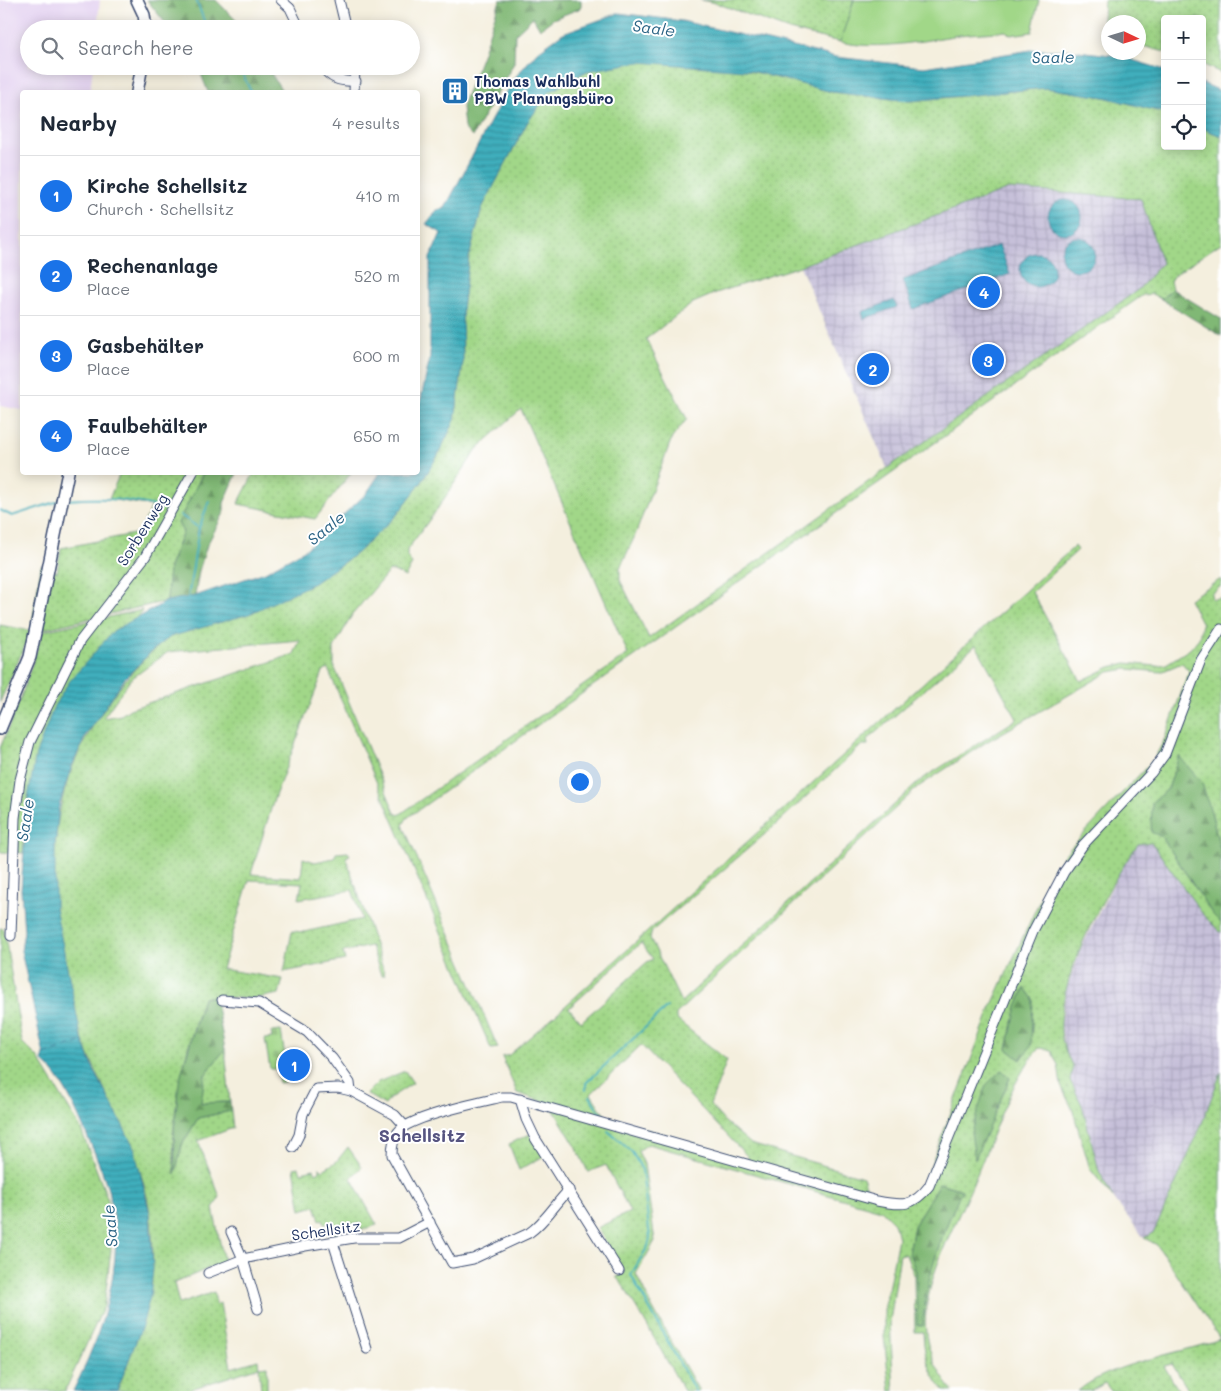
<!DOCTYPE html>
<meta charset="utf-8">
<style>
body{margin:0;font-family:Mali,sans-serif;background:#f2f2f3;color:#1f2937}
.controls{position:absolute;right:15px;top:15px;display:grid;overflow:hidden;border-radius:5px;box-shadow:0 2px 12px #0003}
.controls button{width:45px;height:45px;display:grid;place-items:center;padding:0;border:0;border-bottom:1px solid #e0e1e3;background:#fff;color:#1f2937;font:25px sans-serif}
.compass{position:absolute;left:1101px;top:15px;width:45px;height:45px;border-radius:50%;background:#fff;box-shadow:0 2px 12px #0003;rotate:94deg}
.you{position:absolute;left:579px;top:781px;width:18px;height:18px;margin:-12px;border:4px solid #fff;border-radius:50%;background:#1a73e8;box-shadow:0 0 0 8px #1a73e833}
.badge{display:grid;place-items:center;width:32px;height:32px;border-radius:50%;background:#1a73e8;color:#fff;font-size:16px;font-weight:700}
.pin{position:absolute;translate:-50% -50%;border:2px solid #fff;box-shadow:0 1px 5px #0006}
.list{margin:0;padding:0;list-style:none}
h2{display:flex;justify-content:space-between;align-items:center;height:65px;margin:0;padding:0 20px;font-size:21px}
h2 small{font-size:16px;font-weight:400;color:#747a83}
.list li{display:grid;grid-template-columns:32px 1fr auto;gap:15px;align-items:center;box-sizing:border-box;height:80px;padding:0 20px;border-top:1px solid #e0e1e3}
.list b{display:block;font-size:19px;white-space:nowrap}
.list p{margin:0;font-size:16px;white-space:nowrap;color:#747a83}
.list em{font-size:16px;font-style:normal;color:#747a83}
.icon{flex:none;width:28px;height:28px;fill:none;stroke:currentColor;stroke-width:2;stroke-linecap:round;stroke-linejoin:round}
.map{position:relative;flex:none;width:1221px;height:1391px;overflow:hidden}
.search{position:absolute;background:#fff;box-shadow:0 2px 12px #0003;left:20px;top:20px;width:400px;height:55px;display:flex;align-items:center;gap:12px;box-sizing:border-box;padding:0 18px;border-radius:28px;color:#747a83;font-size:19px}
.panel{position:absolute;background:#fff;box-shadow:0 2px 12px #0003;left:20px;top:90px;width:400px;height:385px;border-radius:5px}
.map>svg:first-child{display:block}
</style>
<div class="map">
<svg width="1221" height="1391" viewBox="0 0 1221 1391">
<defs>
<pattern id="industrial-grid" width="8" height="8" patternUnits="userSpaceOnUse" patternTransform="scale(1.25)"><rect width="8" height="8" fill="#c6c0d9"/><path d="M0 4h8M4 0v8" fill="none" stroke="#aaa5bd"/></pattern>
<pattern id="green-dots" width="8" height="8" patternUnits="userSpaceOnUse" patternTransform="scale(1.25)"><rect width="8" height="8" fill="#a1d788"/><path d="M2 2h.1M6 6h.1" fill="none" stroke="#8ab978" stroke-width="1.8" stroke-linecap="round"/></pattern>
<pattern id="forest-firs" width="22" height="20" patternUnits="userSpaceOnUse" patternTransform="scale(1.25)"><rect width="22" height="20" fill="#80b874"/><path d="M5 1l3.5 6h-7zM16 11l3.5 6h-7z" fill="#689662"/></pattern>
<pattern id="cemetery-stones" width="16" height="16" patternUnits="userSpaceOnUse" patternTransform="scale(1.25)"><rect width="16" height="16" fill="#a1d788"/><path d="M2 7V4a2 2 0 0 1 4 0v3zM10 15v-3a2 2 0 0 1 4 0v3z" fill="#8ab978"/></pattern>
<pattern id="water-rules" width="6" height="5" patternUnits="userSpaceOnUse" patternTransform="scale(1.25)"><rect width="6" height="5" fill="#3faebc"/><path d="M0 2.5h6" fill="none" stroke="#348e9c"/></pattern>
</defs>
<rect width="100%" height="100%" fill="#fff"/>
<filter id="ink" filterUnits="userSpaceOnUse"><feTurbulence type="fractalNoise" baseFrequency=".02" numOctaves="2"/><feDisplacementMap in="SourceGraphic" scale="10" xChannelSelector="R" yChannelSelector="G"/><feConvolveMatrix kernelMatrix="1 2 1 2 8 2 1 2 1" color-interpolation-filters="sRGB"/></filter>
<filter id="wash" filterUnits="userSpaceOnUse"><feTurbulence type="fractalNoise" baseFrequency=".0096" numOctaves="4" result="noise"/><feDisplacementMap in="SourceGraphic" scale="20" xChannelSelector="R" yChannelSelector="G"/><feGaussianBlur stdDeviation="1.12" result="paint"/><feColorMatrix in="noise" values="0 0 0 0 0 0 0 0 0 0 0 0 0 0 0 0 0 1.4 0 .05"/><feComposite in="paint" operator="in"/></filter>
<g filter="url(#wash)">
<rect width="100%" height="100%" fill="#f4efde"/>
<path fill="#e4d3f1" d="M0,0h100l-3,29h-68v37h64l-3,26h-68v318l-22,-4z"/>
<g fill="url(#industrial-grid)">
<path d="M1009,189l132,10 21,64 -23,26 -252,179 -87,-202z"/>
<path d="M1151,842l53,74 17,17v139l-20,54 -47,106 -10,6 -31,-40 -14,-27 -17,-66 -12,-26 3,-13 -9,-16 -3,-26 5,-33 15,-43 40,-79 17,-25z"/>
</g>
<g fill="url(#green-dots)" stroke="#5e8373" fill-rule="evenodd">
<path d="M700,0h154l-14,42 -51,-12 -73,-27z"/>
<path d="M1104,0h117v73l-19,-9v-45h-37v33l-26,-7 -1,-23h-30v17l-6,-2z"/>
<path d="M639,61l108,9 85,22 77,9 137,-13 58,9 61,16v33h37v-18l19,8v107l-47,32 -4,6 2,8 -11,10 -9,-5 -9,1 -736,523 -4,7 95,223 -7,1 -163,-380 -5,3 -48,124 -24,78 50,4 2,-20 12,4 19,-4 2,-5 12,-1 2,3 -4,2 39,118h-4l-10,-29 -28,6 2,8 -61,12 8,-41 12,1 58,-13 -10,-29 -53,9 3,-16 -53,-3 -27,89 61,10 -4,15 -27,5 -38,-3 -11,2c-18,56 -35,115 -28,175l7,-28 16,-27 33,-7 2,17 -35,13 22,56 -7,11 11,54 -50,21 5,21 35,-12 2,13 4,-2 11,65 27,-8 1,7 8,-1v25h-6l-2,-24 -68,22 -1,2h-73c25,-65 43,-106 33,-178 -9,-62 -46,-117 -68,-175 -9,-23 -12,-51 -16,-76 -4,-18 -10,-37 -11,-56 -4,-77 5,-133 49,-197 19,-28 39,-52 66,-72l144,-54 43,-30 39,-37 25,-33 17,-28 17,-35 8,-58 -1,-53 7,-52 13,-49 45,-85 22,-31 38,-21zM1009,189l132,10 21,64 -23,26 -490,349 -29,-58v-12l14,-30 38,-100 15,-19 -41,-80 47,-36 23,-10 84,-27zM521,409l107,245 -229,161 -4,-2 -61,-147v-18l18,-33 37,-44h5l11,6 7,-13 -5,-8v-6l29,-39 41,-62zM300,640l-6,14 -164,55 -9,6 -18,3 28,-39 37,-27z"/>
<path d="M120,473h83l-25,50 5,9 -14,35 -2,34 -136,31 -31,70v-77l31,6 10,-66 16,7 4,-24 78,-15 13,-27 -43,-7z"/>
<path d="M254,473v-1l97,1 -36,46 -77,-15z"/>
<path d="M1075,546l3,4 -46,42 49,89 29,-14 16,-4 30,3 10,-2 24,-15 9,-11 3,-14 -13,-25 32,-20v7l-10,8 1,5 9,-1v255l-9,-38 -33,-59 -11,33 -16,13 10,35 51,78 8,8v10l-17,-17 -53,-74 -13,2c-31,44 -75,124 -77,179 -1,16 4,30 12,43l-3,14 12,25 17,66 14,27 -23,-29 -18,-61 -11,-22 -3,-21 -7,-15 -12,-2c-32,39 -46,89 -66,136 -17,39 -39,77 -46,120 -6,34 5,62 26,87h-9c-15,-18 -20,-35 -21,-59h-8l-1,-57 -8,-20 -6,-1 -10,68 4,69h-4l-6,-54v-27l14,-72 -4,-15 -13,-13 -233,-66 -10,7 6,13 11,77 -19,33 16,33 47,84h-15l-43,-76 -19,-31 -6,-7 9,-4 -28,-45 33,-16 -24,-47 -18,7 -13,-27 -25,-41 -33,-11 -15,-36 7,-2 45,-39zM976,645l41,74 -95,60 -241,223 -31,-64 2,-7 119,-102 91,-84h6l-1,-5zM1182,663l7,8 -24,67 -11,21 -90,96 -20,36 -53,116 -62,163c-3,6 -6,16 -11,21 -14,12 -35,6 -50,0l-5,-14 -112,-33 -27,-23 -14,-16 17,-45 -51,-41v-5l242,-227 70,-46 121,-69 18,-3 34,3zM641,943l12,16 -6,3 -66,60 -12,-14zM1025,988l8,11 -2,46 -10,15 -14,-11 10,-43zM641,1045l106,111 1,4 -142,-43 -15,-23zM1001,1070l9,8 -35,80zM939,1183l23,7c-20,43 -37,88 -39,136l-5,-1 -2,-53 -7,-19 5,-27z"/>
<path d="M142,610l-4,8 -25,13 -85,166 -5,56 -23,-1v-104l21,-51 22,-66z"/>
<path d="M0,928l4,1 18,113 16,16 42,69 28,73 3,50 -7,56 -39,85h-65z"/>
<path d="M225,1049l5,53 -30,1 5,-28z"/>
<path d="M405,1071l8,12 -23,15 -5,7 -19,-11 12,-12z"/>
<path d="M1221,1072v319h-32l-17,-27 -8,2 15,25h-68l-6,-8 -14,8h-13c34,-29 99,-36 142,-52l-63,-94 -13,-7 10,-6 47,-106z"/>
<path d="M530,1134l14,22 -25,14 -10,-26z"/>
<path d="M348,1147l14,20 -11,11 26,47 -16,5 -1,-7 -8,1v2l-13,3 1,6h-5l-3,-12 -7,1 -2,-5 -3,1 -5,-14 -14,4 -7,-42 5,-1 2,5 13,-3 2,4 4,-2v-4l3,3 13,-8z"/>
</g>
<g fill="url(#forest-firs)" stroke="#4e7469">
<path d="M147,0h69l29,29h-75z"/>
<path d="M500,0h81v8l-28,11 -13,10 -7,-12 -18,17 -1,29 -42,74 -8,-9 -2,-22 20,-51z"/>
<path d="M198,66h71l3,9 11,17h-75z"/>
<path d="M1172,289l49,30v17l-60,-37z"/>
<path d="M203,473h34l-13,30v10l-17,32 -8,26 -4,25 -28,5 2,-34 14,-35 -5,-9z"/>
<path d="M1179,756l23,27 10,32 9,38v70l-8,-8 -51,-78 -11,-5 1,-30 16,-13z"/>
<path d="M1025,988l8,11 -2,47 -10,14 -14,-11 10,-43z"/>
<path d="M215,996l10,53 -20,26 -4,28 29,-1 1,9 -33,7 -16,27 -7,30 -1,-45 5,-48 24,-84z"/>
<path d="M1002,1070l8,8 -35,81 -4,-27 15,-47z"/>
<path d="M939,1183l23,7c-20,43 -37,88 -39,136l-6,-1 -1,-53 -7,-19 5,-27z"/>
</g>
<path fill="url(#cemetery-stones)" stroke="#5e8373" d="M281,1031l8,50 -10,2 -2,-14h-7l-5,-30 7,-1 -1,-6z"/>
<path fill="#a1d788" stroke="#5e8373" d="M854,0h185l-7,32 -22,3 -4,-4c-16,2 -32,2 -47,4 -38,6 -80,16 -119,7z"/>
<g fill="url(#water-rules)" stroke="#2d6e8d">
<path d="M619,13l63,8 154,36 88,10 107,-17h39l49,6 46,14v43l-61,-16 -58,-9 -137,13 -77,-9 -85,-22 -108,-8 -52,9 -38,21 -22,31 -45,85 -13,49 -7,52 1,53 -8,58 -17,35 -17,28 -25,33 -39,37 -43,30 -65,31 -79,23 -18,14 -27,27 -39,57 -15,33 -12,38 -4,39v62l26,129 13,34 40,77 16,67 3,55 -3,28 -8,29 -25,65h-44c29,-58 54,-130 37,-194 -6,-24 -16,-46 -26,-68 -10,-23 -22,-52 -42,-68l2,-6 -23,-104 3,-20 -3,-41 7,-93 8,-43 18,-48 15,-24 44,-51 54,-30 28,-5 70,-24 41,-23 60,-55 14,-21 38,-1v-60l12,-55v-99l11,-25 -15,-9 11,-14 8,-2 66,-126 27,-31 25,-18z"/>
<path d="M1202,83l19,8v45l-19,-8z"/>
<circle cx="1065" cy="217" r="17"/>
<circle cx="1078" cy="254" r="17"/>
<path d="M999,245l11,29 -97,35 -10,-29z"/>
<circle cx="1037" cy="270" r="17"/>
<path d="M894,300l3,7 -33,12 -2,-7z"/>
</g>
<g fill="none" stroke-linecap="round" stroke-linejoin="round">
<g stroke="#3faebc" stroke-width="2">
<path d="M196,0l9,23 -1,6"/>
<path d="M239,66l12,26"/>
<path d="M66,500c40,-3 62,-1 101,9"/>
<path d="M0,510l12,6 47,-15"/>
<path d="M180,515l19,13"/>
<path d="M188,598l11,-70 10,-27"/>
<path d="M586,1090v-7l81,-76"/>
<path d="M590,1096l12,21"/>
<path d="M608,1131l24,21 10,18 8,68 -2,8 -17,29 64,116"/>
</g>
<path stroke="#296284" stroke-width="1" stroke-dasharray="6 5" stroke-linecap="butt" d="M44,1055l39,-14"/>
</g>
</g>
<g filter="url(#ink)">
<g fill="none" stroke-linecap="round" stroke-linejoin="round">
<g stroke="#3c4c71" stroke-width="11">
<g id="minor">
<path d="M281,0l9,8 10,21"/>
<path d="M339,0l7,29"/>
<path d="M321,66c10,13 18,16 35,15"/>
<path d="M354,92l1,-26"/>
<path d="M11,936l4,-118 5,-38 10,-38 50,-101 65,-84 48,-85"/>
<path d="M222,1000l37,3 48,29 25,26 18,25 1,8 44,24 10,11"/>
<path d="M520,1099l6,20 9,19 84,133"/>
<path d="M293,1147l6,-12 4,-21 13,-25 22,-1 13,3"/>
<path d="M569,1190c-14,14 -24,32 -40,43l-56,26 -21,4 -60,-108c0,-9 1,-16 6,-23 10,-15 83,-30 104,-35h9l366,104c25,5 36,6 52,-15l104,-255 31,-59 19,-27 68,-72 14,-19 36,-94 20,-31"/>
<path d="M231,1232l12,27 15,50"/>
<path d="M333,1242l34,107"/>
<path d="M208,1273l35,-14 62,-13 49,-8h45l31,-16"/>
</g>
</g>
<g stroke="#3c4c71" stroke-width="14">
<g id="major">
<path d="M137,0l7,15 2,14"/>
<path d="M137,92l5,-26"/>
<path d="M0,729l30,-72 38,-185"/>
</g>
</g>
<use href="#minor" stroke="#fff" stroke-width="9"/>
<use href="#major" stroke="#fff" stroke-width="11"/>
</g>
</g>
<defs>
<g id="building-square" transform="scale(1.4375)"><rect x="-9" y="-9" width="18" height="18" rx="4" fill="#1f6fb2" stroke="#fff"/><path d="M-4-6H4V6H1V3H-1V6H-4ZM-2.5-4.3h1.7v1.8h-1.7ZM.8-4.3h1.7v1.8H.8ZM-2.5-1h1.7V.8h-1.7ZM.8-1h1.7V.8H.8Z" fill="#fff"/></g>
</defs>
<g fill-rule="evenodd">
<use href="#building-square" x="455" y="91"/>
</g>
<g text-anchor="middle" stroke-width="4" stroke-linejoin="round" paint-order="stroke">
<g font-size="15" font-weight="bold" fill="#1b2f5e" stroke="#fff" text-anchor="start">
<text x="474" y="87">Thomas Wahlbuhl<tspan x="474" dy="17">PBW Planungsbüro</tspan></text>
</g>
<g font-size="15" fill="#1b2f5e" stroke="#fff">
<text transform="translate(143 530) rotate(-58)" y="5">Sorbenweg</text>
<text transform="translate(326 1231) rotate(-8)" y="5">Schellsitz</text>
</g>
<g font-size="16" font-style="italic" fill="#296284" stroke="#fff">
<text transform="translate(654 28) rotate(8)" y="6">Saale</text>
<text transform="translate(1053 57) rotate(-1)" y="6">Saale</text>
<text transform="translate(326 528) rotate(-39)" y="6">Saale</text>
<text transform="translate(25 820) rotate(-81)" y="6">Saale</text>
<text transform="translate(110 1226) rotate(-95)" y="6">Saale</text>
</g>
<g font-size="18" font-weight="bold" fill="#565480" stroke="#fff">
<text x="422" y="1142">Schellsitz</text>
</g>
</g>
</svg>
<div class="controls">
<button>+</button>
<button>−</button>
<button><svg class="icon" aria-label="locate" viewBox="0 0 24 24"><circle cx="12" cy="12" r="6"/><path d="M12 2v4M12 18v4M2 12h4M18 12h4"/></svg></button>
</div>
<svg class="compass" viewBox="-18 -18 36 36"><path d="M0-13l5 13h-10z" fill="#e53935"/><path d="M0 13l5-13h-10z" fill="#747a83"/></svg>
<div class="you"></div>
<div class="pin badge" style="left:294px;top:1065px">1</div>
<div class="pin badge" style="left:873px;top:369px">2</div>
<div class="pin badge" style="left:988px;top:360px">3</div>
<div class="pin badge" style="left:984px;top:292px">4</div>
<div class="search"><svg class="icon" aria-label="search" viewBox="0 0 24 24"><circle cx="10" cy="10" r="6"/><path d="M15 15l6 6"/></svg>Search here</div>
<section class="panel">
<h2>Nearby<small>4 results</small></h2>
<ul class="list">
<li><span class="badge">1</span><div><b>Kirche Schellsitz</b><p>Church · Schellsitz</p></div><em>410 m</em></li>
<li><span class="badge">2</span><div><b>Rechenanlage</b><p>Place</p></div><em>520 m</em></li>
<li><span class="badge">3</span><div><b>Gasbehälter</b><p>Place</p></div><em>600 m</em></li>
<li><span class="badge">4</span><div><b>Faulbehälter</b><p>Place</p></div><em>650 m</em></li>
</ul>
</section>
</div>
